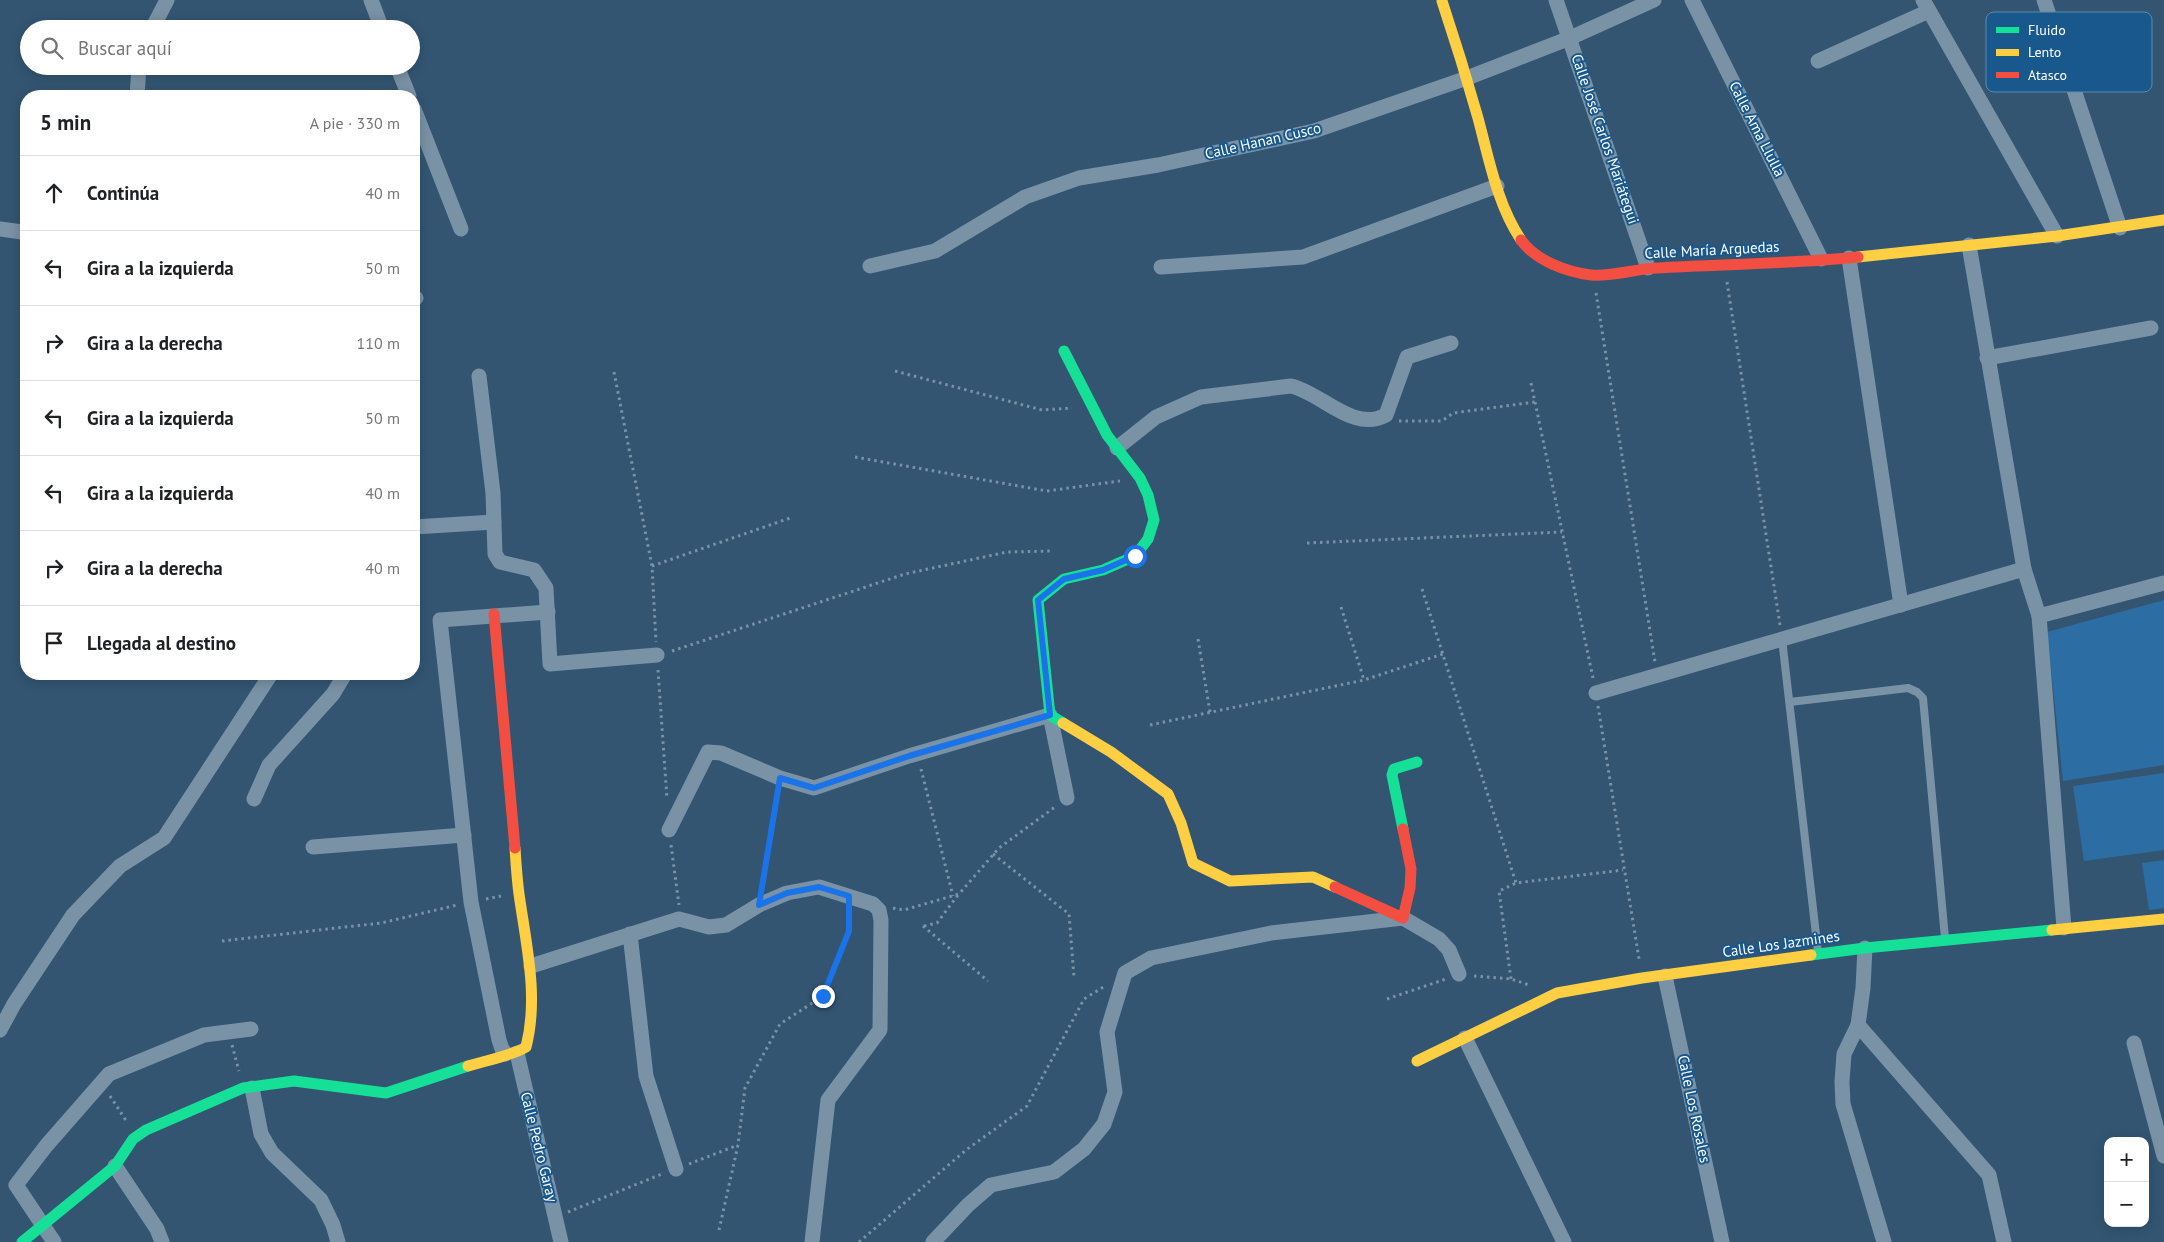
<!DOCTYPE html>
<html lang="es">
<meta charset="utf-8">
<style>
body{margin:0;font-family:"PT Sans",sans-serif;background:#f6f6f6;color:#202124}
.controls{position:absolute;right:15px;bottom:15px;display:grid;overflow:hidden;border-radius:10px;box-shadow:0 2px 12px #0003}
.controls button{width:45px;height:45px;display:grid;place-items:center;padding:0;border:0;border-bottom:1px solid #e0e0e0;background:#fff;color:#202124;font:25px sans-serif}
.stop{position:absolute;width:15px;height:15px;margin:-11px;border:4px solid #1a73e8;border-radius:50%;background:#fff}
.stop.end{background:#1a73e8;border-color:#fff;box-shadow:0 1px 5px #0008}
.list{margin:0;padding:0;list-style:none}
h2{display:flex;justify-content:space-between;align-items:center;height:65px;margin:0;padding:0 20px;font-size:21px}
h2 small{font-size:16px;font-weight:400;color:#757577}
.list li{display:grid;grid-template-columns:32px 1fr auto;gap:15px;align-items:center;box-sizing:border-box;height:75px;padding:0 20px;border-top:1px solid #e0e0e0}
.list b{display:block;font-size:19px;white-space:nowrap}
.list em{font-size:16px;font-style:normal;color:#757577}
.icon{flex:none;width:28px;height:28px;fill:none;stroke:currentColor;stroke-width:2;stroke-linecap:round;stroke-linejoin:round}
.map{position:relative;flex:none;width:2164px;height:1242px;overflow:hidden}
.search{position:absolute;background:#fff;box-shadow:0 2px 12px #0003;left:20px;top:20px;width:400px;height:55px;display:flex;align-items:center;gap:12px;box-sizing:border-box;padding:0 18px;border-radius:28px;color:#757577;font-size:19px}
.panel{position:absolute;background:#fff;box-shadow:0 2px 12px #0003;left:20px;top:90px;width:400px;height:590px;border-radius:20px}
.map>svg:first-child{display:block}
</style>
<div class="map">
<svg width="2164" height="1242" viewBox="0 0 2164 1242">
<rect width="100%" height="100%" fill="#335572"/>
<g fill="#2c6ea3">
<path d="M2164,600v165l-101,16 -16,-149z"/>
<path d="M2164,773v77l-80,11 -11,-75z"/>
<path d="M2164,860v48l-15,2 -7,-47z"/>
</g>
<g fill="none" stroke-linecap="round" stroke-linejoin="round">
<g stroke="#7a92a6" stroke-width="3" stroke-dasharray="2.5 4" stroke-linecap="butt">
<path d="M1727,282l53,343"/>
<path d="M1596,293l59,369"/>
<path d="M895,371l147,39 30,-2"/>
<path d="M614,372l38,194 4,76"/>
<path d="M1531,383l62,295"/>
<path d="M1399,421h43l11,-8 82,-11"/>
<path d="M855,457l192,34 73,-10"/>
<path d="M1307,543l255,-11"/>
<path d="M652,566l141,-49"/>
<path d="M1422,589l94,294"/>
<path d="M1341,607l23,73"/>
<path d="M1198,639l12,73"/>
<path d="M672,651l233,-77 102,-22 45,-1"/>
<path d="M658,670l9,129"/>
<path d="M1598,706l41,253"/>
<path d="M1150,725l214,-45 79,-26"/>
<path d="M921,769l32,127"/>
<path d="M671,845l8,60"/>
<path d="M993,854l76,60 5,63"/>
<path d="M762,888l16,-95"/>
<path d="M486,899l15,-3"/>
<path d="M893,908l11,2 55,-16 40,-46 56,-41"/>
<path d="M923,926l65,55"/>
<path d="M924,926l13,-3 21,-28"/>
<path d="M222,941l159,-18 76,-18"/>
<path d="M1474,976l37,3 18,6"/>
<path d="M1511,979l-12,-88 17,-8 107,-13"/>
<path d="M1387,999l59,-20"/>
<path d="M232,1045l7,26"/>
<path d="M110,1096l17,26"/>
<path d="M689,1164l49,-19"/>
<path d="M568,1212l94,-38"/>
<path d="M719,1230l19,-85 7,-57 35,-64 43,-28 26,-65v-19"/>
<path d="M859,1242l107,-92 61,-44 57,-107 21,-13"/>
</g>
<g stroke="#7a92a6" stroke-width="8">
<path d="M1782,639l36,313"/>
<path d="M1790,702l118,-14 9,4 6,6 22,240"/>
</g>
<g stroke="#7a92a6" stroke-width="15">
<path d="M371,0l11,29"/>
<path d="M1556,0l92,268"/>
<path d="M1692,0l129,259"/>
<path d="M1923,0l134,236"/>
<path d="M2044,0l76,228"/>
<path d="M152,29l15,-29"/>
<path d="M1818,61l111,-50"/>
<path d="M397,66l12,30"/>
<path d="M137,96l2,-30"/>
<path d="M414,109l47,120"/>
<path d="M0,229l22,3 4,3"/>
<path d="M1969,245l55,324 15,47 25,312"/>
<path d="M1849,258l52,347"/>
<path d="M870,266l65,-15 90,-54 54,-19 79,-13 156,-34 153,-53 103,-40 84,-38"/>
<path d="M1161,267l142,-10 194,-71"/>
<path d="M414,299l2,-1"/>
<path d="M1987,358l164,-30"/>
<path d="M479,376l14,117 2,61 5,8 34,8 12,18 4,76 107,-9"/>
<path d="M1117,448l39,-31 45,-20 90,-11c31,7 62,47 95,29l21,-58 44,-14"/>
<path d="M414,527l80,-5"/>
<path d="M2039,616l125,-33"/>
<path d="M1596,693l428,-124"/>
<path d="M254,799l15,-34 64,-71 12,-20"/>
<path d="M669,830l39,-78 13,1 59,25 34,10 95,-32 141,-41 17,83"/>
<path d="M313,847l151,-12"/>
<path d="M630,934l16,142 30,93"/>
<path d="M1865,948l-2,40 -5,37 -14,29 -2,28 1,22 41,138"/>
<path d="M531,966l148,-47 30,8 17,-2 33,-20 28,-12 32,-6 54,17 6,6 2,10 -1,110 -52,70 -16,142"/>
<path d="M1665,976l57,266"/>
<path d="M1858,1025l131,150 15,67"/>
<path d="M0,1030l14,-26 59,-89 47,-49 44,-28 107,-164"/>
<path d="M1465,1038l99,204"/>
<path d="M2134,1043l30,113"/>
<path d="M517,1053l44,189"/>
<path d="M506,1054l-4,-5 -3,-9 -28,-138 -31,-282 108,-8"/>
<path d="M252,1088l9,46 11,19 49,47 12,25 5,17"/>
<path d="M115,1166l42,63 5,13"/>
<path d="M54,1242l-38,-57 30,-39 63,-72 95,-39 47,-6"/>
<path d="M933,1242l35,-37 23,-20 63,-13 30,-23 20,-25 11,-32 -8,-60 18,-59 26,-15 120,-25 132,-15 36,21 10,11 10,24"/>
</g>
<g stroke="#16e098" stroke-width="11">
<path d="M1063,723l-13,-8 -12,-115 26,-21 39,-9 32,-14 13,-17 6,-19 -6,-25 -8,-17 -33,-43 -43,-84"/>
<path d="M1403,829l-11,-54 2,-6 23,-7"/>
<path d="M1811,955l54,-7 187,-18"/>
<path d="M22,1242l93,-76 18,-27 13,-9 97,-42 51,-7 92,12 82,-27"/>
</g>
<g stroke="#ffcf43" stroke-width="11">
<path d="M1442,1c13,39 25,78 36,117 11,41 19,86 43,122"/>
<path d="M1858,257l199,-21 107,-16"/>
<path d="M1063,723l48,29 57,42 13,29 12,40 37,18 83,-4 22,10"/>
<path d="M2052,930l112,-11"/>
<path d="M1417,1061l140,-68 85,-15 169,-23"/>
<path d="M468,1066c16,-5 46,-11 58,-19 13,-50 0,-103 -7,-153 -2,-15 -3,-30 -4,-46"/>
</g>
<g stroke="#f24e42" stroke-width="11">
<path d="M1521,240c15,21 46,32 70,35 19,2 45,-6 65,-7 67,-4 135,-4 202,-11"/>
<path d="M494,614l21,234"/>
<path d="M1335,887l68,31 7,-30 1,-19 -8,-40"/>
</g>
</g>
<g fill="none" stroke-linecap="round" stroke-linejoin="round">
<path stroke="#1a73e8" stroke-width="6" d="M823,996l26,-65v-35l-30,-9 -32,6 -28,12 21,-127 34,10 95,-32 141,-41 -12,-115 26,-21 39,-9 32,-14"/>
</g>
<g text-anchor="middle" stroke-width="4" stroke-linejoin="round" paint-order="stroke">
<g font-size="15" fill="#fff" stroke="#18588d">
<text transform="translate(1757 129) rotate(63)" y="5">Calle Ama Llulla</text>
<text transform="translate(1605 139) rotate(71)" y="5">Calle José Carlos Mariátegui</text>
<text transform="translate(1263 141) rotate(-13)" y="5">Calle Hanan Cusco</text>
<text transform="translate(1712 250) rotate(-3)" y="5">Calle María Arguedas</text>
<text transform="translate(1781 944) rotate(-8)" y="5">Calle Los Jazmines</text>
<text transform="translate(1694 1109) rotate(78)" y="5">Calle Los Rosales</text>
<text transform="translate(539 1147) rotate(76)" y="5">Calle Pedro Garay</text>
</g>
</g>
<rect x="1986" y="12" width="166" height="80" rx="8" fill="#18588d" stroke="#5d8aaf" stroke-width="1"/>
<rect x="1996" y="27" width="23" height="6" fill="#16e098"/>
<rect x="1996" y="49" width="23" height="7" fill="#ffcf43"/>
<rect x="1996" y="72" width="23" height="6" fill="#f24e42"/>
<g font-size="14" fill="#fff">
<text x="2028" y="35">Fluido</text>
<text x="2028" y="57">Lento</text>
<text x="2028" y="80">Atasco</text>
</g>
</svg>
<div class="controls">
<button>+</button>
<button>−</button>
</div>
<div class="stop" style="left:1135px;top:556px"></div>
<div class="stop end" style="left:823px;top:996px"></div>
<div class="search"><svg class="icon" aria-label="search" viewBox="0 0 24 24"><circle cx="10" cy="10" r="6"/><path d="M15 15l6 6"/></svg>Buscar aquí</div>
<section class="panel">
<h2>5 min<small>A pie · 330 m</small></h2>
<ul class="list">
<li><svg class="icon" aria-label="ahead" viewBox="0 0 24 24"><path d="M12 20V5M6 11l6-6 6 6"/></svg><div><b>Continúa</b></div><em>40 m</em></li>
<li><svg class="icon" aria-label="left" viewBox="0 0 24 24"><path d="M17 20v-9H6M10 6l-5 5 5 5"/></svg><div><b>Gira a la izquierda</b></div><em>50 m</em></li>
<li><svg class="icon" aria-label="right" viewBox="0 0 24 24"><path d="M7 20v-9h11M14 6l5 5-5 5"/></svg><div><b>Gira a la derecha</b></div><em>110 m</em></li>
<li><svg class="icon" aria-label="left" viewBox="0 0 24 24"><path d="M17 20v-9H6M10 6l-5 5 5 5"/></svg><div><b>Gira a la izquierda</b></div><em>50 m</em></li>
<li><svg class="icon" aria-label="left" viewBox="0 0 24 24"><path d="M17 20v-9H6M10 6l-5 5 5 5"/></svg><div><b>Gira a la izquierda</b></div><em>40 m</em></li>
<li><svg class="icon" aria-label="right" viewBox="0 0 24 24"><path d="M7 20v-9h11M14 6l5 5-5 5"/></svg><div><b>Gira a la derecha</b></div><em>40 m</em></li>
<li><svg class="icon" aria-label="arrive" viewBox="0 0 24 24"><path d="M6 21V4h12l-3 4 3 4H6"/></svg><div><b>Llegada al destino</b></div></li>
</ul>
</section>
</div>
